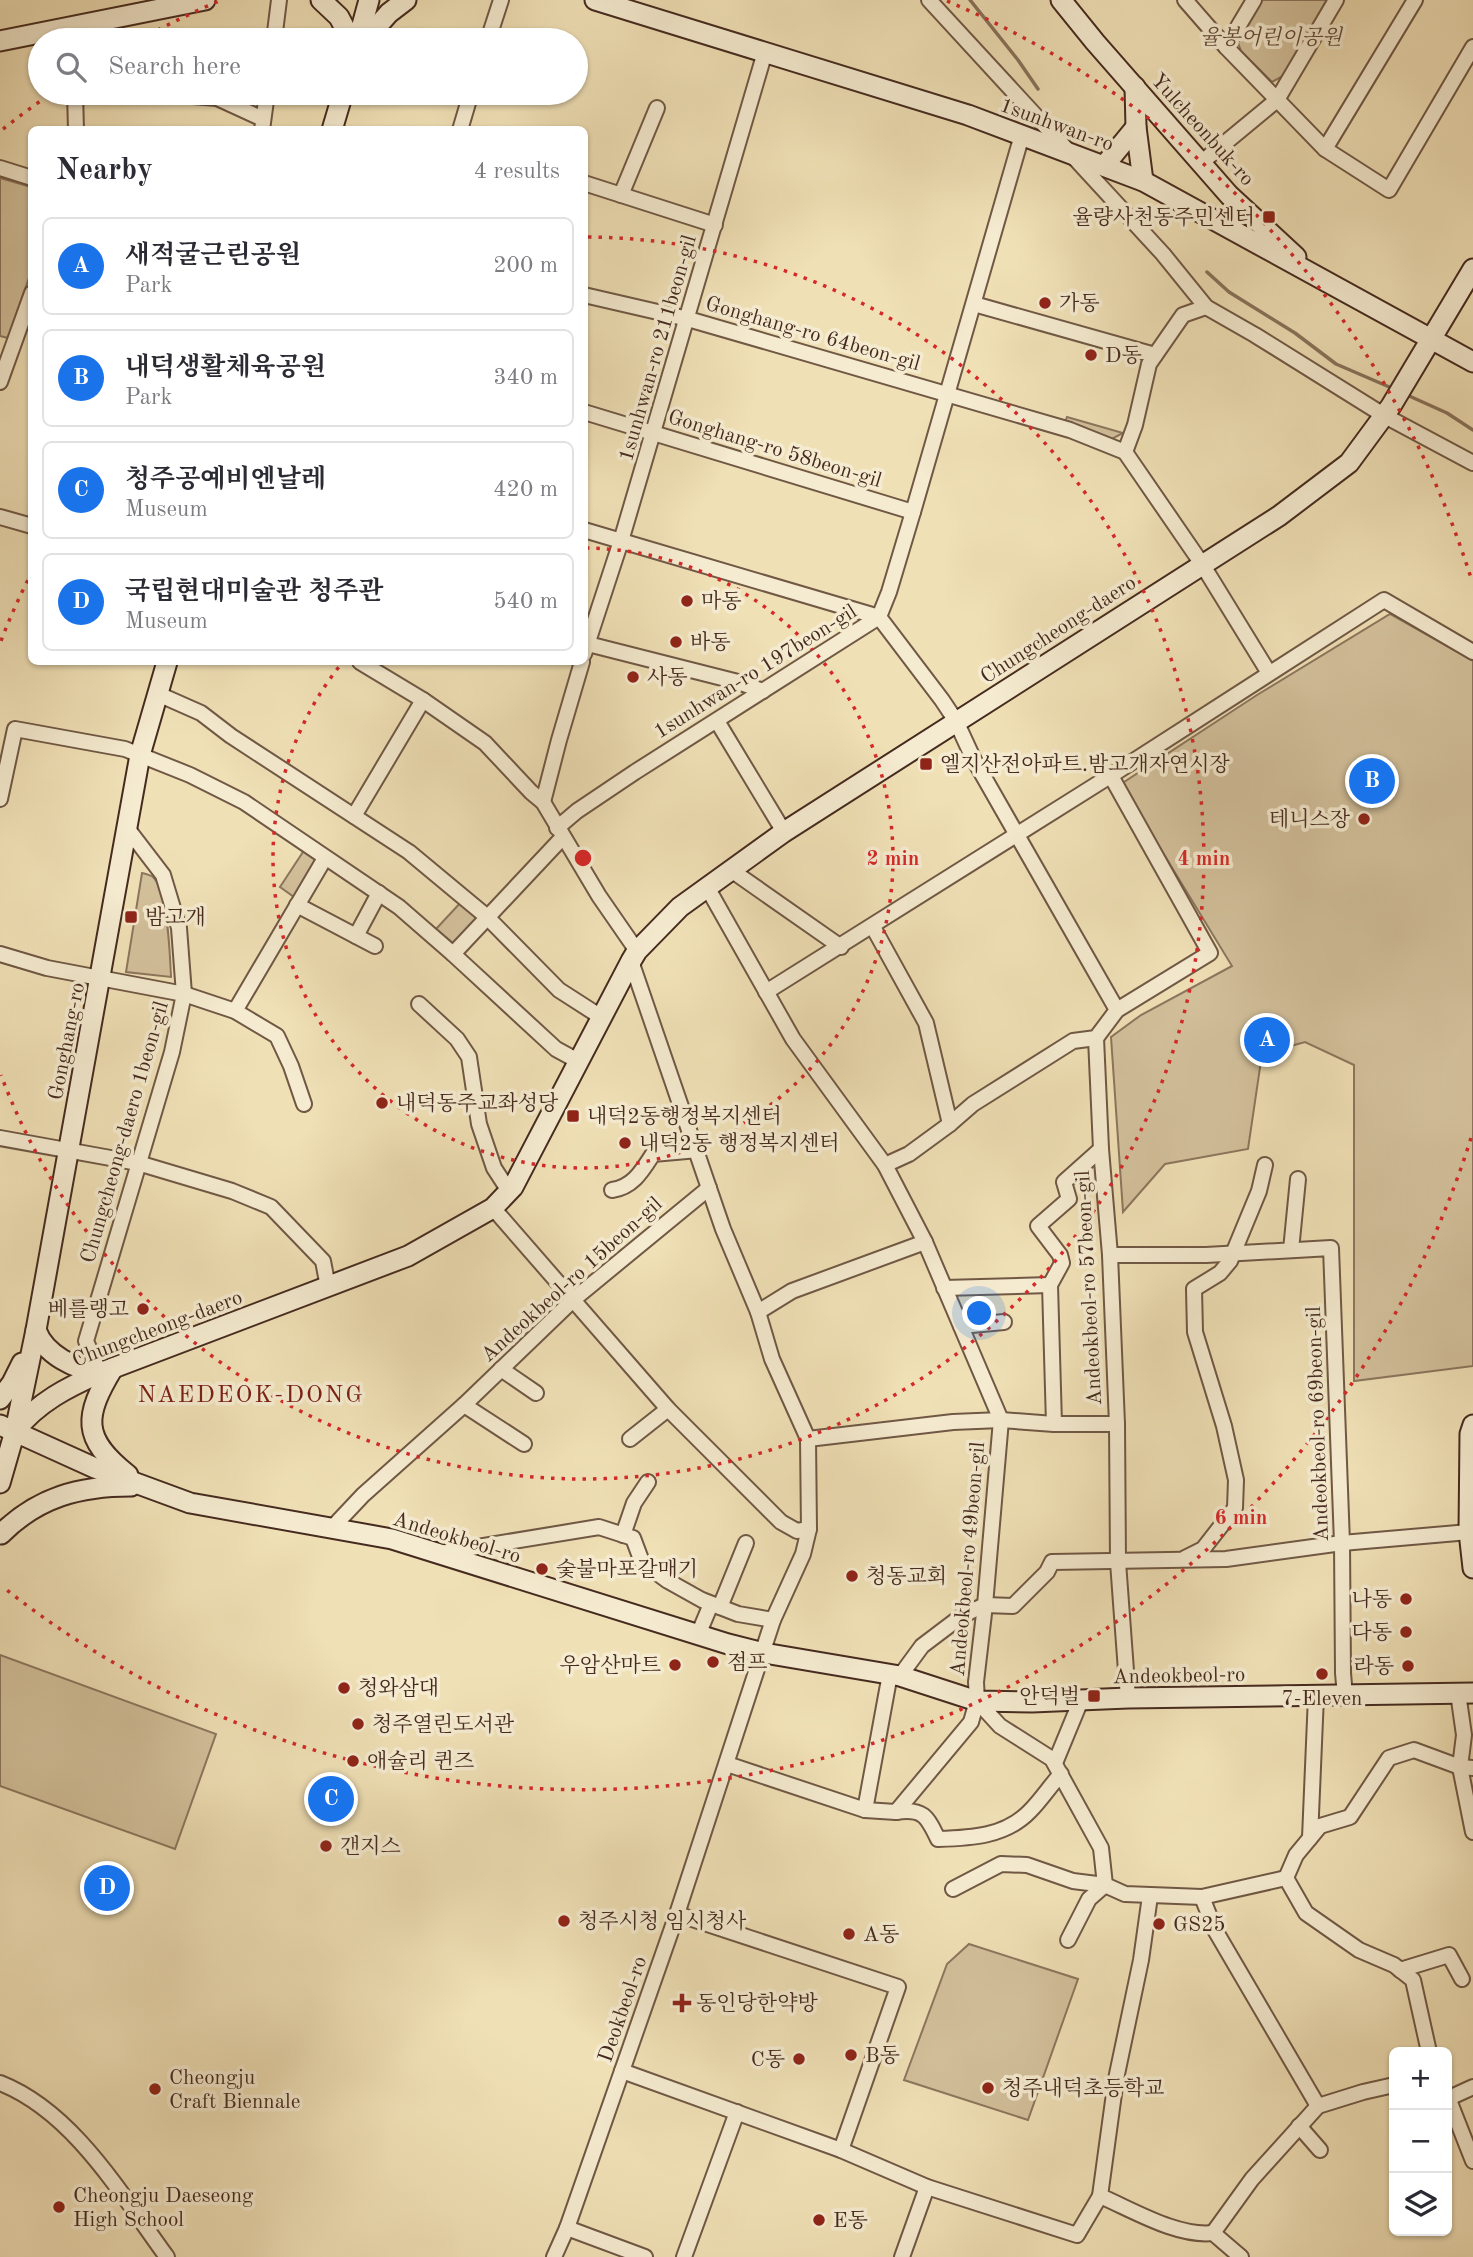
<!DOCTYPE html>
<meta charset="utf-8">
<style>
body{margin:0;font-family:"Old Standard TT","Noto Serif KR",serif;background:#f2f2f3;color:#2b2b33}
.controls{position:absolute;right:21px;bottom:21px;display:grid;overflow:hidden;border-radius:10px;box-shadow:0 2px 5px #0004}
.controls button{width:63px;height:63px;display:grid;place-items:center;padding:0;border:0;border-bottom:2px solid #e1e1e2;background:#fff;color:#2b2b33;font:35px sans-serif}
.you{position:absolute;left:980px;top:1314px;width:24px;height:24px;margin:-18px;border:5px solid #fff;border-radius:50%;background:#1a73e8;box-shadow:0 0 0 10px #1a73e833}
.badge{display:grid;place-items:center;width:46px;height:46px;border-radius:50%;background:#1a73e8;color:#fff;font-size:23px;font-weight:700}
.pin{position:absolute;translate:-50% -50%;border:4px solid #fff;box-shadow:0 2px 7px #0006}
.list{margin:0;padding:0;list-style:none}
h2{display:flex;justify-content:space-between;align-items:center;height:91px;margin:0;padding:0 28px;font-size:30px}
h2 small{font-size:23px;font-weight:400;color:#7c7c81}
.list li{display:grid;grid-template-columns:46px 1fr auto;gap:21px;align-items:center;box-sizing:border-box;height:98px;margin:0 14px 14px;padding:0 14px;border:2px solid #e1e1e2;border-radius:10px}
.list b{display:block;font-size:26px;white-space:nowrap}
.list p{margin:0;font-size:23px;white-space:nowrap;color:#7c7c81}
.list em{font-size:23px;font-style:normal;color:#7c7c81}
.icon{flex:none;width:38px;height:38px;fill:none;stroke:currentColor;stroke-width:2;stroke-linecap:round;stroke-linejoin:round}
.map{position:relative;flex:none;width:1473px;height:2257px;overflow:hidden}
.search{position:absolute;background:#fff;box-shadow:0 2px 5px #0004;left:28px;top:28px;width:560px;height:77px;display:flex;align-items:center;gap:18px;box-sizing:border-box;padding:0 24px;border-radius:38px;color:#7c7c81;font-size:26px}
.panel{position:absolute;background:#fff;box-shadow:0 2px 5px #0004;left:28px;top:126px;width:560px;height:539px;border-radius:10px}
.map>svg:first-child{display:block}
</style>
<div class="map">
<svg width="1473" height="2257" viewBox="0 0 1473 2257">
<rect width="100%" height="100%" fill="#f0e0b6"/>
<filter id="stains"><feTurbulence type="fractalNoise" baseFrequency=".00286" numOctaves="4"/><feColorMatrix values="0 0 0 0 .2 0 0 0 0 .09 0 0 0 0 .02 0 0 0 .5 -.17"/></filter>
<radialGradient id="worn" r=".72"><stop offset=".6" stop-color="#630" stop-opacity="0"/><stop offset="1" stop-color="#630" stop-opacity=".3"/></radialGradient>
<g fill="#d3c19c" stroke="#8c765e" stroke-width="2">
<path d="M1258,0h69l-44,76 -11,6 -31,-31 -5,-14z"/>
<path d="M0,178l31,9v85l-23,66 -8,-2z"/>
<path d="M1067,417l56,16 -13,7 -46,-15z"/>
<path d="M1390,614l83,47v705l-119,15v-316l-49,-23 -43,12 -14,95 -83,15 -42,48 -12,-175 30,-22 91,-49 -111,-182 136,-89z"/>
<path d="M305,849l14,9 -25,39 -14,-10z"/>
<path d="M142,873c2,0 10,3 11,4 15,14 17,79 18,100l-45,-5z"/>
<path d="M463,900l18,16 -27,28 -18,-15z"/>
<path d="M0,1655l216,79 -41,115 -175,-63z"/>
<path d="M969,1944l109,35 -50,141 -124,-40 43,-116z"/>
</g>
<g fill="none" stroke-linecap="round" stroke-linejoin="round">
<g stroke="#89725b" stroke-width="3.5">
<path d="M970,0l48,60 20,29"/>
<path d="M1207,272l22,20 66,41 41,31 58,25"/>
<path d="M1407,395l40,18 26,17"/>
</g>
<g stroke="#705845" stroke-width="18">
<g id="street">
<path d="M929,0l234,254 43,53 49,28 130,81 88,47"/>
<path d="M1185,0l41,47 99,102 64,41 84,-143"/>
<path d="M274,40l5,-40"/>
<path d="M488,40l13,-40"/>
<path d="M1226,47l28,-47"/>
<path d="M75,93l1,37"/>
<path d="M156,93l61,5 46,21"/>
<path d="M262,130l5,-37"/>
<path d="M460,130l11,-37"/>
<path d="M1325,149l90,-149"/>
<path d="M1202,162l75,-62 59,-100"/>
<path d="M0,168l32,10"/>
<path d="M584,183l131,42"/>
<path d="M621,195l36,-87"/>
<path d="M584,295l104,24 382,111 55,22 77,112 67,109"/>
<path d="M974,304l181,51"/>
<path d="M0,382l32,-89"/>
<path d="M584,412l329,100"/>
<path d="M1125,452l10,-27 14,-61 34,-49 23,-8"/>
<path d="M0,517l32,9"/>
<path d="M584,530l295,87 63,83 14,21 17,37 144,252"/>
<path d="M584,643l154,39 25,9"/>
<path d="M584,654l37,-113 144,-489"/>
<path d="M360,662l63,38 62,43 46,49 12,10 56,94 38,55"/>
<path d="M158,694l43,19 30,23 178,116 77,64 73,74 42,27"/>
<path d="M717,721l67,111"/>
<path d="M0,799l15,-70 110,20 65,26 54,27 155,105 54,47 103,95 22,12"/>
<path d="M543,802l16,-62 23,-78"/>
<path d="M354,816l69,-116"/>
<path d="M557,828l20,-17 58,-39 244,-155 10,-25 24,-80 109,-377"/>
<path d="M731,870l110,77"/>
<path d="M707,887l86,152 92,126 40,77 76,178 -16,185 -9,77 1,19 -6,21 -75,90 -31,-2 -138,-46"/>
<path d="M297,905l78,41"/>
<path d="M873,927l53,96 24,101"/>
<path d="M356,936l23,-43"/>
<path d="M0,954l47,14 137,26 51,17 42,25 14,30 13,38"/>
<path d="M453,954l110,-117"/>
<path d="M766,992l352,-221 266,-171 89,52"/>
<path d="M419,1004l38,35 12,18 10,67 15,44 15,23"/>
<path d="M235,1011l90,-153"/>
<path d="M1096,1038l5,111 9,106 7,169 1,138 10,136"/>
<path d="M0,1138l138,25 94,28 39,16 52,54 5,26"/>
<path d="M885,1165l24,-11 41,-30 23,-20 100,-63 23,-3 21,-28 93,-57 -99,-177"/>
<path d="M612,1190c21,-3 30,-19 41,-36l45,-4"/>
<path d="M493,1208l175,201 113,113 16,9 12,-2"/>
<path d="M1291,1250l7,-71"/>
<path d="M1110,1255h96l125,-7 11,295 1,130 2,23"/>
<path d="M944,1288l106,-3"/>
<path d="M758,1312l34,-21 133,-49"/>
<path d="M961,1326l43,-4"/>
<path d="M501,1369l35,24"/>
<path d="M100,1373l-14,-32 86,-289 12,-58 -5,-66 -16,-53 -36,-47"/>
<path d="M464,1405l60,39"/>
<path d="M1054,1424l-4,-139 12,-22 -2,-8 -22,-29 31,-27 -5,-17 37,-33"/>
<path d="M630,1439l38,-30"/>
<path d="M808,1439l145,-17 48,-2 53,4h63"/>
<path d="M331,1529l32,-34 101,-90 110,-106 135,-111"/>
<path d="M623,1535l11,-32 14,-21"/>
<path d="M441,1553l158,-26 34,11 9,24 26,19 34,19 36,14 35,6"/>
<path d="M1185,1558l18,-9 32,-41 1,-28 -12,-54 -29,-94 -1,-43 26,-16 10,-12 29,-70 6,-26"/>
<path d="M720,1607l26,-64"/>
<path d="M698,1635l13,-31"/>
<path d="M900,1676l22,-30 41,-31 22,-10 28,1 34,-34 5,-10 174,-3 116,-16 127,-11"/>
<path d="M1458,1693l6,42 -4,32 13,65"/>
<path d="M977,1701l23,25 52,33 49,89 4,37 20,9 77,3 84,-19"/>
<path d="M1055,1763l26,-63"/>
<path d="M865,1810l25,-136"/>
<path d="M896,1812c27,-4 31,4 42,27 32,-1 67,-2 92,-28 11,-11 20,-25 31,-37"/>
<path d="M1310,1838l6,-142"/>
<path d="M1286,1878l10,-23 24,-29 30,-9 39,-59 25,-8 46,17 13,1"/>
<path d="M1286,1878l20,35 53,37 35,15 19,15 16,72"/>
<path d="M953,1889l48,-25 26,1 46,16 32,4"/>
<path d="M1150,1896l-9,64 -25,119 -16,117c33,14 77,41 113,37l28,24"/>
<path d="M1202,1897l13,33 103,176"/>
<path d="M677,1914l221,73 -57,163"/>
<path d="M1068,1940l21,-41 16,-14"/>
<path d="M1400,1970l49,-15 13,24"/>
<path d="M622,2071l219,79 86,37 150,48 23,-39"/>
<path d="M0,2083c74,29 122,113 167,174"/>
<path d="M1447,2095l26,66"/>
<path d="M1449,2098l24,-11"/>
<path d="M1299,2126l21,24"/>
<path d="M567,2228l78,29"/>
<path d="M1213,2233l39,-54 66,-73 45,-14 31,-7"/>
<path d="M554,2257l13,-29 110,-314 96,-294 30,-66 6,-25 -1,-90 -36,-80 -14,-47 -35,-83 -92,-268"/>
<path d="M684,2257l53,-145"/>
<path d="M902,2257l25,-70"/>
</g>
</g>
<g stroke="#452a1f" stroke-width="23">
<g id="secondary">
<path d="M321,0l18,17 12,23"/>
<path d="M595,0l373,115 175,66 330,181"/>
<path d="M1061,0l34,42 134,153 67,62"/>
<path d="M358,40l11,-40"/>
<path d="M365,40l24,-27 17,-13"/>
<path d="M0,41l205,-41"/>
<path d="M1135,87l1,40 7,54"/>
<path d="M332,130l11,-37"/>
<path d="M1104,166l32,-39"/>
<path d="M36,1330c9,25 39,39 64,43"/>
<path d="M113,1368c-29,48 -32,70 15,107"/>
<path d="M0,1399l12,-16 10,-20"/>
<path d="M0,1425l95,43 95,35 202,36 336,105 36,9 136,23 77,25 55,1 96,-4 345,-5"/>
<path d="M1473,1425l-3,9 -1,98 4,36"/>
<path d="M15,1431c23,-29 53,-44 85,-58l308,-117 85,-48 20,-21 118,-226 6,-10 43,-44 104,-75 495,-316 70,-53 42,-57 82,-137"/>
<path d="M0,1483l15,-52 21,-101 104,-575 27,-93"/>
<path d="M1,1534c37,-37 79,-48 130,-48"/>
</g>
</g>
<use href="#street" stroke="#f5ebd0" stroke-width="14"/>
<use href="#secondary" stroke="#f5ebd0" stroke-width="19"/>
</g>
<g fill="none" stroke="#d62828" stroke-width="3.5" stroke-dasharray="3.5 7">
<path d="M586 548A310 310 0 1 1 342 663"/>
<path d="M1 641A621 621 0 0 1 30 576M588 237A621 621 0 1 1 1 1075"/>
<path d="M1471 1138A931 931 0 0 1 3 1587M3 129A931 931 0 0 1 49 95M139 40A931 931 0 0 1 219 1M947 1A931 931 0 0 1 1471 578"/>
</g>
<g fill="#8f2418" stroke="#f5ebd0" stroke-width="2.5">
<rect x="1262" y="210" width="14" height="14" rx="3.5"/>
<circle cx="1045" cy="303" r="7"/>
<circle cx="1091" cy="355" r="7"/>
<circle cx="687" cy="601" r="7"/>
<circle cx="676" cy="642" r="7"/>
<circle cx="633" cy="677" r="7"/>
<rect x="919" y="757" width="14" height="14" rx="3.5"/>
<circle cx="1364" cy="819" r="7"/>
<rect x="124" y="910" width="14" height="14" rx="3.5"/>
<circle cx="382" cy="1103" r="7"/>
<rect x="566" y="1109" width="14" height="14" rx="3.5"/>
<circle cx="625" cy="1143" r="7"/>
<circle cx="143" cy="1309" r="7"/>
<circle cx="542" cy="1569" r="7"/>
<circle cx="852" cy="1576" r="7"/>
<circle cx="1406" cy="1599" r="7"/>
<circle cx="1406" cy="1632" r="7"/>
<circle cx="713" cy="1662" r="7"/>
<circle cx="675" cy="1665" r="7"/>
<circle cx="1408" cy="1666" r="7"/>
<circle cx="1322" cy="1674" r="7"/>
<circle cx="344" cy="1688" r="7"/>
<rect x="1087" y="1689" width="14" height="14" rx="3.5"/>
<circle cx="358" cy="1724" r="7"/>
<circle cx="353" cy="1761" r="7"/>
<circle cx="326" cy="1846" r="7"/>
<circle cx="564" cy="1921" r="7"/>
<circle cx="1159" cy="1924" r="7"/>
<circle cx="849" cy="1934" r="7"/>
<path d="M678.5 1992.5h7v7h7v7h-7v7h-7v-7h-7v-7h7z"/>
<circle cx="851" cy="2055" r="7"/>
<circle cx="799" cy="2059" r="7"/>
<circle cx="988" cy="2088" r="7"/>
<circle cx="155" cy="2089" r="7"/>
<circle cx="59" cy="2207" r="7"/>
<circle cx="819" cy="2220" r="7"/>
</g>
<g text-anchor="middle" stroke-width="7" stroke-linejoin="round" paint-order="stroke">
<g font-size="21" font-style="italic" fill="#614838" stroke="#f5ebd0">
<text x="1271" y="44">율봉어린이공원</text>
</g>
<g font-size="21" fill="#452a1f" stroke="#f5ebd0">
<text transform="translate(1057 124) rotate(20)" y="7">1sunhwan-ro</text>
<text transform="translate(1203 129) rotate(48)" y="7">Yulcheonbuk-ro</text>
<text transform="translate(813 333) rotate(16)" y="7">Gonghang-ro 64beon-gil</text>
<text transform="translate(657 348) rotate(-74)" y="7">1sunhwan-ro 211beon-gil</text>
<text transform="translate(775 448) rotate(17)" y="7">Gonghang-ro 58beon-gil</text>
<text transform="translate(1058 629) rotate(-33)" y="7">Chungcheong-daero</text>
<text transform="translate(755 671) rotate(-32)" y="7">1sunhwan-ro 197beon-gil</text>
<text transform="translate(66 1041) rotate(-79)" y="7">Gonghang-ro</text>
<text transform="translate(124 1132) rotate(-74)" y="7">Chungcheong-daero 1beon-gil</text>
<text transform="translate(571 1279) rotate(-42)" y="7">Andeokbeol-ro 15beon-gil</text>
<text transform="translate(1088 1288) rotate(-93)" y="7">Andeokbeol-ro 57beon-gil</text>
<text transform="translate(157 1328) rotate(-21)" y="7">Chungcheong-daero</text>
<text transform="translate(1317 1424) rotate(-92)" y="7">Andeokbeol-ro 69beon-gil</text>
<text transform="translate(457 1537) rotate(17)" y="7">Andeokbeol-ro</text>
<text transform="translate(967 1559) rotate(-85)" y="7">Andeokbeol-ro 49beon-gil</text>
<text transform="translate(1179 1675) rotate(-1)" y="7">Andeokbeol-ro</text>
<text transform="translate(622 2009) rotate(-71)" y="7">Deokbeol-ro</text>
</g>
<g font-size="21" fill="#452a1f" stroke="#f5ebd0" text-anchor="start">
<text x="1255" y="224" text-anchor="end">율량사천동주민센터</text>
<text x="1059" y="310">가동</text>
<text x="1105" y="362">D동</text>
<text x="701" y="608">마동</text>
<text x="690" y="649">바동</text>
<text x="647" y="684">사동</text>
<text x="940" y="771">엘지산전아파트.밤고개자연시장</text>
<text x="1350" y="826" text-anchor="end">테니스장</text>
<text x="145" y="924">밤고개</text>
<text x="396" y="1110">내덕동주교좌성당</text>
<text x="587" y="1123">내덕2동행정복지센터</text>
<text x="639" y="1150">내덕2동 행정복지센터</text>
<text x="129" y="1316" text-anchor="end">베를랭고</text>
<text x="556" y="1576">숯불마포갈매기</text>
<text x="866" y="1583">청동교회</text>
<text x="1392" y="1606" text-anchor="end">나동</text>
<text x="1392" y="1639" text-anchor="end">다동</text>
<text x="727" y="1669">점프</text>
<text x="661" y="1672" text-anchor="end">우암산마트</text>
<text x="1394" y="1673" text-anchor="end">라동</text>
<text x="358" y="1695">청와삼대</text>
<text x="1080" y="1703" text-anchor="end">안덕벌</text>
<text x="1322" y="1705" text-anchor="middle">7-Eleven</text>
<text x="372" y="1731">청주열린도서관</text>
<text x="367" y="1768">애슐리 퀸즈</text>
<text x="340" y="1853">갠지스</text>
<text x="578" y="1928">청주시청 임시청사</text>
<text x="1173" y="1931">GS25</text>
<text x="863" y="1941">A동</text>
<text x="696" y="2010">동인당한약방</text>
<text x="865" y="2062">B동</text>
<text x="785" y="2066" text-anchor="end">C동</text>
<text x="169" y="2084">Cheongju<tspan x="169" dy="24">Craft Biennale</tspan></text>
<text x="1002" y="2095">청주내덕초등학교</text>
<text x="73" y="2202">Cheongju Daeseong<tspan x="73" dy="24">High School</tspan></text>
<text x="833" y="2227">E동</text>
</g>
<g font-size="24" letter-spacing="2" fill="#7a1f14" stroke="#f5ebd0">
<text x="251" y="1402">NAEDEOK-DONG</text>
</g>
</g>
<circle cx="583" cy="858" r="10" fill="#d62828" stroke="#f5ebd0" stroke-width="3.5"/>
<g font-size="21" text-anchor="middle" font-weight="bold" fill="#d62828" stroke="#f5ebd0" stroke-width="7" stroke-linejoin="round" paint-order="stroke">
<text x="893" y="865">2 min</text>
<text x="1204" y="865">4 min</text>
<text x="1241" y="1524">6 min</text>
</g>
<rect width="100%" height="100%" filter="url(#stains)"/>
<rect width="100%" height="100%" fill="url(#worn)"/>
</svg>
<div class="controls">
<button>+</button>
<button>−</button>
<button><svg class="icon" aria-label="layers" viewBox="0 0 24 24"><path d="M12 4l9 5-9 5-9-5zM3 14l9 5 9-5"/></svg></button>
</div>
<div class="you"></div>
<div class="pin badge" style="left:1267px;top:1040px">A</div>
<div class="pin badge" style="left:1372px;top:781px">B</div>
<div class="pin badge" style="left:331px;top:1799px">C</div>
<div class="pin badge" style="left:107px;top:1888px">D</div>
<div class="search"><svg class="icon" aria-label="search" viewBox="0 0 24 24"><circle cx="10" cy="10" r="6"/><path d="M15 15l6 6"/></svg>Search here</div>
<section class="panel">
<h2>Nearby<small>4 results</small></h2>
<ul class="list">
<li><span class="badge">A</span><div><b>새적굴근린공원</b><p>Park</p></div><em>200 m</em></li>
<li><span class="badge">B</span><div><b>내덕생활체육공원</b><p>Park</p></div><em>340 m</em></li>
<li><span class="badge">C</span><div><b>청주공예비엔날레</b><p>Museum</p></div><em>420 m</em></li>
<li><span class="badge">D</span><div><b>국립현대미술관 청주관</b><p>Museum</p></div><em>540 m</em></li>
</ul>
</section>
</div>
